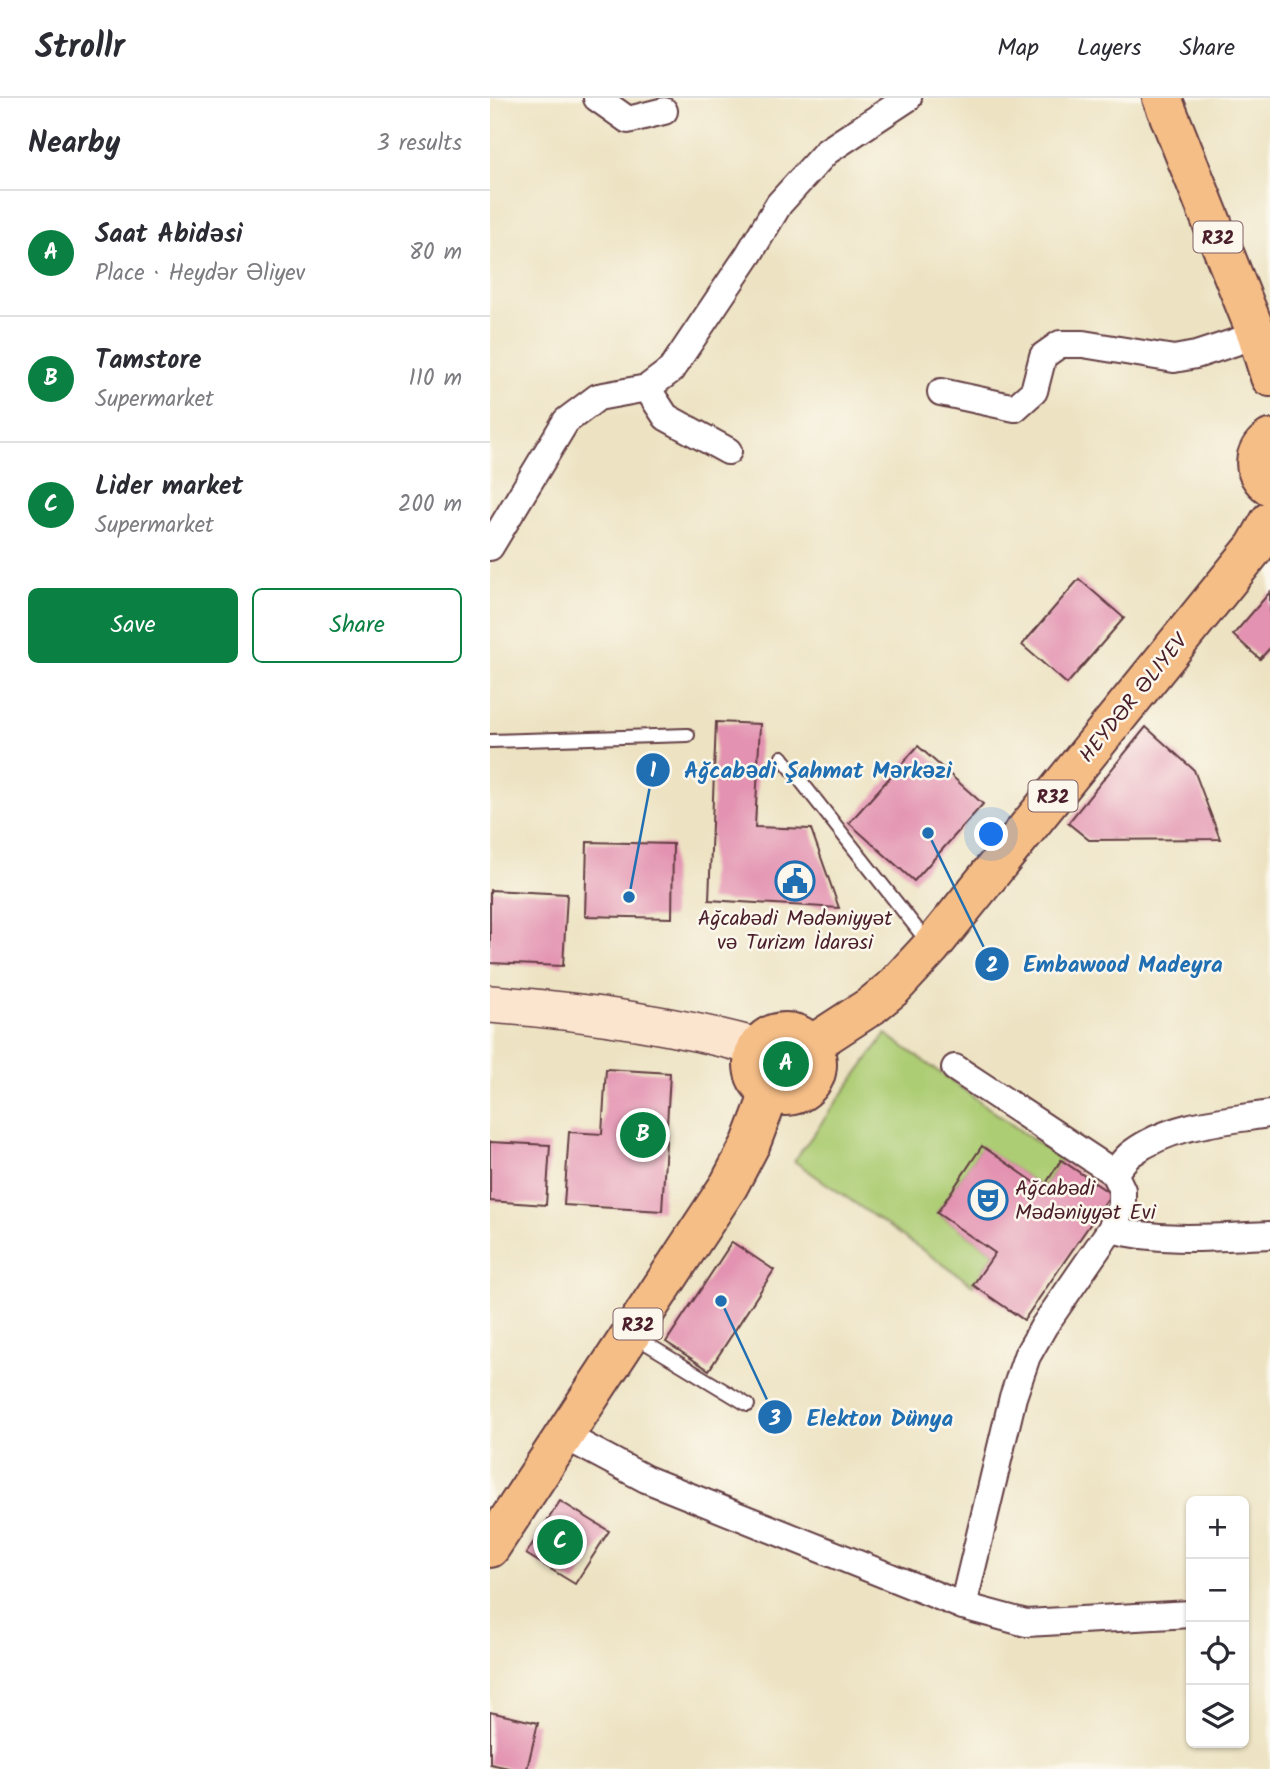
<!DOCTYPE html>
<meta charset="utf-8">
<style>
body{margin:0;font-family:Kalam,sans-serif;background:#f2f2f3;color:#2b2b33}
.controls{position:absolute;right:21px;bottom:21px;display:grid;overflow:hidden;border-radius:10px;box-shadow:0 2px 5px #0004}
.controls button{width:63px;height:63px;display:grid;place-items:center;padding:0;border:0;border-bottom:2px solid #e1e1e2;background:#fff;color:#2b2b33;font:35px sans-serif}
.you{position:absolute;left:502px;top:737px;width:24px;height:24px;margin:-18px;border:5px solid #fff;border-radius:50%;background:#1a73e8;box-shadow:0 0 0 10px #1a73e833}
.badge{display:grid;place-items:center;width:46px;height:46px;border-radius:50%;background:#0b8043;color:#fff;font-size:23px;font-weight:700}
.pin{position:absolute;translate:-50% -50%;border:4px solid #fff;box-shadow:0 2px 7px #0006}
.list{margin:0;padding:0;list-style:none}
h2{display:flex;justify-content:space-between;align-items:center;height:91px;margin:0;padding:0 28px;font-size:30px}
h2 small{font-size:23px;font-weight:400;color:#7c7c81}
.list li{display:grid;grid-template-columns:46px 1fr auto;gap:21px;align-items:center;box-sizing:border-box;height:126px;padding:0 28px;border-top:2px solid #e1e1e2}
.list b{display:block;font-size:26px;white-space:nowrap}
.list p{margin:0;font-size:23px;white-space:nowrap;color:#7c7c81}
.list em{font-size:23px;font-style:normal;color:#7c7c81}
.actions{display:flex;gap:14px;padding:21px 28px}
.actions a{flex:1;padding:16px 0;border:2px solid #0b8043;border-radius:10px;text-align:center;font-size:24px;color:#0b8043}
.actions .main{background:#0b8043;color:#fff}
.icon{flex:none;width:38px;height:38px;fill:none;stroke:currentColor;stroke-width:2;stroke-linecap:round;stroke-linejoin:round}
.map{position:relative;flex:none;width:780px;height:1671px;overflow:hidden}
header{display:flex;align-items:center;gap:42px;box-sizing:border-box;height:98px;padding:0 35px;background:#fff;border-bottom:2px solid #e1e1e2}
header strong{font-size:33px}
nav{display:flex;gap:38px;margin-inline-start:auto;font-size:24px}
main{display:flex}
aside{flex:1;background:#fff}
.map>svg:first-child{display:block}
</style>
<header>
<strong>Strollr</strong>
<nav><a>Map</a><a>Layers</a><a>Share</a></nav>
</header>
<main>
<aside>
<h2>Nearby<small>3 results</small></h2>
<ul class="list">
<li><span class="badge">A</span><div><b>Saat Abidəsi</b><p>Place · Heydər Əliyev</p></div><em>80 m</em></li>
<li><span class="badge">B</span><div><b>Tamstore</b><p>Supermarket</p></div><em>110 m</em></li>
<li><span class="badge">C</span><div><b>Lider market</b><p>Supermarket</p></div><em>200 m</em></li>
</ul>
<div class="actions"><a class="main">Save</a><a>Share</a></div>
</aside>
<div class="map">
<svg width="780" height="1671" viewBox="0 0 780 1671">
<rect width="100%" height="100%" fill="#fbf7ec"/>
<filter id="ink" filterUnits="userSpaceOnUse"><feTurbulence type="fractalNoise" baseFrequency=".0143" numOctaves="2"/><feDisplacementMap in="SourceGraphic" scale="14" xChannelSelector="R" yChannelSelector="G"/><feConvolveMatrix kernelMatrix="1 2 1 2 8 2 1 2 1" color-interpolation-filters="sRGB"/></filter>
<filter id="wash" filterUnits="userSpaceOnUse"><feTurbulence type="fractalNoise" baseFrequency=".00686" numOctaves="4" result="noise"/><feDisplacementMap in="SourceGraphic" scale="28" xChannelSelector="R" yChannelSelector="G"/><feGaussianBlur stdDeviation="1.57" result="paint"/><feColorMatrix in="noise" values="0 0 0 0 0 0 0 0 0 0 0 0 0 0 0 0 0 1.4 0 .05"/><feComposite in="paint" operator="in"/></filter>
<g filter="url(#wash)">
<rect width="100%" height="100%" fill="#ede3c3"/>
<path fill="#adcd75" stroke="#7c7650" stroke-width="2" d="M396,936l175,126 -18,28 -61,-41 -45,66 58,40 -22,32 -179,-124z"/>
<g id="blocks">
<g fill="#e393b1">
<path d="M589,481l45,39 -57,66 -45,-39z"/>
<path d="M780,494v56l-10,11 -27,-24z"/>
<path d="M226,624l44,2 -5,103 56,2 28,79 -130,-8z"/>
<path d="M656,629l48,43 26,69 -131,1 -21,-17z"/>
<path d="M428,648l65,58 -69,77 -65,-58z"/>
<path d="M97,744l86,2 -1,74 -87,-2z"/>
<path d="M0,792l77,4 -4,72 -73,-3z"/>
<path d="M116,971l64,4 -8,138 -98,-6 5,-73 33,2z"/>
<path d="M0,1044l60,3 -4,60 -56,-4z"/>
<path d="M492,1048l61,42 18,-28 50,34 -87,126 -51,-35 22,-32 -58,-40z"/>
<path d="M242,1144l42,28 -65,100 -43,-28z"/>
<path d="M70,1403l49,30 -34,53 -49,-30z"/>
<path d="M0,1614l48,11 -11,46h-14l-23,-5z"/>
</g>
</g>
</g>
<g filter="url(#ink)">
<use href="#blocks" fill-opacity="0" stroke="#623c42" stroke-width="2"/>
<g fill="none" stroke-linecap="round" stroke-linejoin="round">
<g stroke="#623c42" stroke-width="16">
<g id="lane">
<path d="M0,643l198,-6"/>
<path d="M292,659l147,187"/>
<path d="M144,1238l114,69"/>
</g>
</g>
<g stroke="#623c42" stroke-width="30">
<g id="street">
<path d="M107,0l31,22 36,-9"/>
<path d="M157,290l19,29 62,34"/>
<path d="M451,294l74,16 19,-17 9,-35 17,-12h23l91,15 22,-4 61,-20"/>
<path d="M0,449l76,-126 32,-24 49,-9 24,-18 78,-116 30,-50 47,-52 82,-54"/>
<path d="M465,970l159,105"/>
<path d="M621,1131c52,14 106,8 159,6"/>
<path d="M75,1338l81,43 317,127 63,17 165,-9"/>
<path d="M473,1508l50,-209 14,-41 17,-30 67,-97 11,-22v-17l-8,-17c6,-7 11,-15 18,-20 39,-29 92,-32 138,-39"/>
</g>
</g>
<g stroke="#623c42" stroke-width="40">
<path id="secondary" d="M0,906c91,7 179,19 267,43"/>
</g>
<g stroke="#623c42" stroke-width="42">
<g id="primary">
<path d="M672,0l95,237 13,42"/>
<path d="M780,341c-18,13 -19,34 0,47"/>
<circle cx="295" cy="966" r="32"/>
<path d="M321,947l60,-39 22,-18 38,-41 324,-400 15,-26"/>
<path d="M0,1450l239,-363 22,-42 19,-50"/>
</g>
</g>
<use href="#lane" stroke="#fff" stroke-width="12"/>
<use href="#street" stroke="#fff" stroke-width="26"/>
<use href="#secondary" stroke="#fbe5cf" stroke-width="37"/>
<use href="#primary" stroke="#f6be87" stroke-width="38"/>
</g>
</g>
<defs>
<g id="civic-ring" transform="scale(2.0125)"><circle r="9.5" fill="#fbf7ec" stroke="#1f6fb2" stroke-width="1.5"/><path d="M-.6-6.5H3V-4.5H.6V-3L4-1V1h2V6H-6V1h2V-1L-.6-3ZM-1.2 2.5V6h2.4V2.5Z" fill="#1f6fb2"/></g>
<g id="theatre-ring" transform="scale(2.0125)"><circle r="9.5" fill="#fbf7ec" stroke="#1f6fb2" stroke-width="1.5"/><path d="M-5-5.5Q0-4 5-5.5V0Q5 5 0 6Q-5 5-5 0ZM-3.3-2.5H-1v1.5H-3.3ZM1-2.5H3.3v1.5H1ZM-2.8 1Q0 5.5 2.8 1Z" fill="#1f6fb2"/></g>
</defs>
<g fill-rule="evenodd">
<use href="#civic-ring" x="305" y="783"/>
<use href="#theatre-ring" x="498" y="1102"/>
</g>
<g text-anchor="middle" stroke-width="5" stroke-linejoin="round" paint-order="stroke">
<g fill="#fbf7ec" stroke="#7f6065" stroke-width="2">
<rect x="703.5" y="123.5" width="49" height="31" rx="5"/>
<rect x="538.5" y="682.5" width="49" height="31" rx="5"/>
<rect x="123.5" y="1210.5" width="49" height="31" rx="5"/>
</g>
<g font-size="19" font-weight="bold" fill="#4a1f2b">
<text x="728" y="146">R32</text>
<text x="563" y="705">R32</text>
<text x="148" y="1233">R32</text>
</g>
<g font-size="21" fill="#4a1f2b" stroke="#fbf7ec">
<text transform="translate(643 600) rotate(-51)" y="7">HEYDƏR ƏLIYEV</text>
</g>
<g font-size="21" fill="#4a1f2b" stroke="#fbf7ec">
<text x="305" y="827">Ağcabədi Mədəniyyət<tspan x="305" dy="24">və Turizm İdarəsi</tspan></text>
<text x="525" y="1097" text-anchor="start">Ağcabədi<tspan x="525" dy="24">Mədəniyyət Evi</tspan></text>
</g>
</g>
<path fill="none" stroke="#1f6fb2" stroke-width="2.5" d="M139 799L163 672M438 735L502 866M231 1203L285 1319"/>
<g fill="#1f6fb2" stroke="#fbf7ec" stroke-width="2.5">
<circle cx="139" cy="799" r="7"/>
<circle cx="438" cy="735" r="7"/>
<circle cx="231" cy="1203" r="7"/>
<circle cx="163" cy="672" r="18"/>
<circle cx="502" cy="866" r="18"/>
<circle cx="285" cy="1319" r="18"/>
</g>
<g font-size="21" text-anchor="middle" font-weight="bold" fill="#fff">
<text x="163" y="679">1</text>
<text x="502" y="874">2</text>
<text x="285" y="1327">3</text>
</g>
<g font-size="23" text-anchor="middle" font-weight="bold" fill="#1f6fb2" stroke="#fbf7ec" stroke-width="5" stroke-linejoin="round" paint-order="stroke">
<text x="328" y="680">Ağcabədi Şahmat Mərkəzi</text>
<text x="633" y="874">Embawood Madeyra</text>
<text x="390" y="1328">Elekton Dünya</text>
</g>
</svg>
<div class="controls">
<button>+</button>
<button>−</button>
<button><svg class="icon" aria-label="locate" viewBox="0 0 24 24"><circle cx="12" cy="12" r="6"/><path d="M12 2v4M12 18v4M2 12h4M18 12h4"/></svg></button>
<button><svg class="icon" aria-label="layers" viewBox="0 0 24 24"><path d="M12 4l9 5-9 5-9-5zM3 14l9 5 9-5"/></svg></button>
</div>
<div class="you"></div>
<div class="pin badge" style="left:296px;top:966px">A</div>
<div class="pin badge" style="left:153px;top:1037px">B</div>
<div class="pin badge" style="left:70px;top:1444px">C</div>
</div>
</main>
